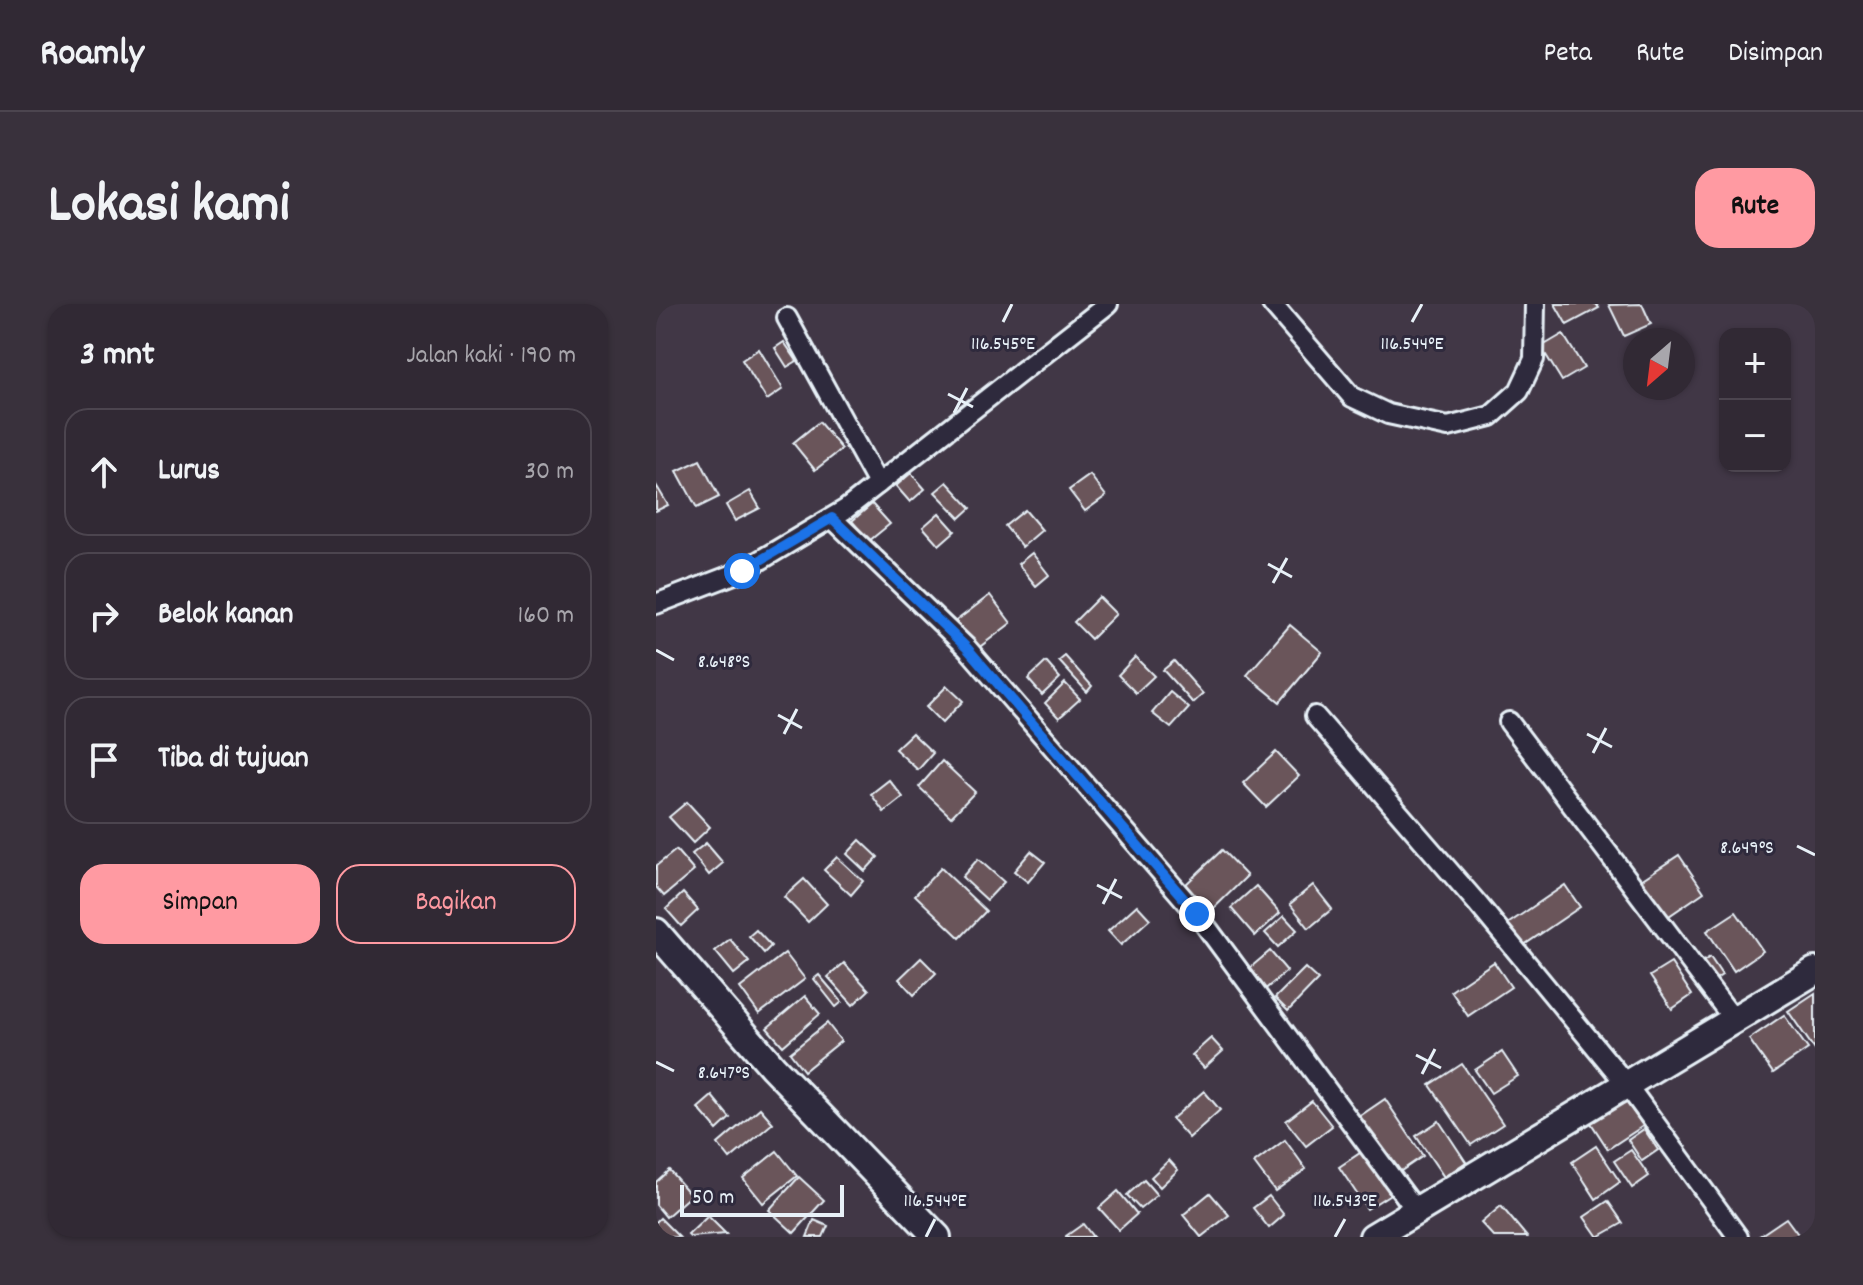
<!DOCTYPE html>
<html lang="id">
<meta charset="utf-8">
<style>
body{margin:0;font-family:Dekko,sans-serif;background:#39313c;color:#f1f3f6}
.controls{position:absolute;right:24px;top:24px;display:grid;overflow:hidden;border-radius:16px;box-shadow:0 2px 6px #0004}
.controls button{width:72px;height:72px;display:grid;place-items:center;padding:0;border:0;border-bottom:2px solid #4c454f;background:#312934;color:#f1f3f6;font:40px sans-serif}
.compass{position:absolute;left:967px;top:24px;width:72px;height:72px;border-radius:50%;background:#312934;box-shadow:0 2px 6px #0004;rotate:208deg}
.scale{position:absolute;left:24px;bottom:20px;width:164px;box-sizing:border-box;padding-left:8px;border:4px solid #e8f1f8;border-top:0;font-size:22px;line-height:28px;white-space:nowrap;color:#e8f1f8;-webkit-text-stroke:6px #2f2a3d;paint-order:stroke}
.stop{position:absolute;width:24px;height:24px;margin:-18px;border:6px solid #1a73e8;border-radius:50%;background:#fff}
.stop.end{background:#1a73e8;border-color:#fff;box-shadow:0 2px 8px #0008}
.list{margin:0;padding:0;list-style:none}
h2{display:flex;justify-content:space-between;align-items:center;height:104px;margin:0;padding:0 32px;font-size:34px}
h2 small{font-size:26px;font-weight:400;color:#a8a6ac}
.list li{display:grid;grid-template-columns:52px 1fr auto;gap:24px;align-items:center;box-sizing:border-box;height:128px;margin:0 16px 16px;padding:0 16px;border:2px solid #4c454f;border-radius:24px}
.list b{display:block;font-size:30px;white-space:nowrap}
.list em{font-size:26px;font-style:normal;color:#a8a6ac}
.actions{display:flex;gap:16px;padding:24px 32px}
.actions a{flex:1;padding:18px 0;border:2px solid #ff9aa2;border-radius:24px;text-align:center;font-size:28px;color:#ff9aa2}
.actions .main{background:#ff9aa2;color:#111}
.icon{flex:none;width:44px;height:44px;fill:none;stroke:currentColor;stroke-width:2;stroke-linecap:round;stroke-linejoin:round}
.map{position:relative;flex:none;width:1159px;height:933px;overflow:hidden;border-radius:24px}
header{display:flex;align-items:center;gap:48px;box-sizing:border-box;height:112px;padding:0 40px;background:#312934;border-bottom:2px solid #4c454f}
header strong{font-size:38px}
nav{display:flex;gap:44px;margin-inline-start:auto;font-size:28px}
.intro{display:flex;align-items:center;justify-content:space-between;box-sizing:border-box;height:192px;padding:0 48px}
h1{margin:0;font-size:56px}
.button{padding:20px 36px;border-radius:24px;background:#ff9aa2;color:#111;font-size:28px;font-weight:700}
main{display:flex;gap:48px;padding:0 48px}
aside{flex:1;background:#312934;border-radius:24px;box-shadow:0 2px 6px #0004}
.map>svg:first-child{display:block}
</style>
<header>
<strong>Roamly</strong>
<nav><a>Peta</a><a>Rute</a><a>Disimpan</a></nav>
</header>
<div class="intro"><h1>Lokasi kami</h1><a class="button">Rute</a></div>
<main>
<aside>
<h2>3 mnt<small>Jalan kaki · 190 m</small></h2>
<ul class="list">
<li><svg class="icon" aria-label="ahead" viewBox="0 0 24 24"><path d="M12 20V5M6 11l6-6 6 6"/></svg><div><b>Lurus</b></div><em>30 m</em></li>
<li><svg class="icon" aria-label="right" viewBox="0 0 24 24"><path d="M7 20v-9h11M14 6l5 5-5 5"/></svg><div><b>Belok kanan</b></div><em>160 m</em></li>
<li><svg class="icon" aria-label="arrive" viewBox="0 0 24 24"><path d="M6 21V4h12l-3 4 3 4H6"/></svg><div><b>Tiba di tujuan</b></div></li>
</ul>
<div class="actions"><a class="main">Simpan</a><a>Bagikan</a></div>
</aside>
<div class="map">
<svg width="1159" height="933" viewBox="0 0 1159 933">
<rect width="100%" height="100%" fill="#413746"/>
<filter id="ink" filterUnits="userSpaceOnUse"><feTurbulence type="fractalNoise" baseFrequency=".0125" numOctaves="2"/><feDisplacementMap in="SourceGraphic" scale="16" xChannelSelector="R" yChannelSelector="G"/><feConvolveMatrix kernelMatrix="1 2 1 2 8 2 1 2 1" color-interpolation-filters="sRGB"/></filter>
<g filter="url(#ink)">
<g fill="#6b555a" stroke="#e8f1f8" stroke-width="2">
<path d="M899,0h41l3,4 -32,17z"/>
<path d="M986,0l9,20 -27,12 -15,-31z"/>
<path d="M907,30l21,34 -22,13 -21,-34z"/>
<path d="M128,38l13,19 -10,6 -12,-19z"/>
<path d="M103,45l24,40 -16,11 -25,-40z"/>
<path d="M163,118l23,27 -27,21 -22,-27z"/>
<path d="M44,156l19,37 -22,11 -20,-37z"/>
<path d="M255,169l14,16 -15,13 -14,-16z"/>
<path d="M434,171l16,21 -21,15 -16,-21z"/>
<path d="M291,178l24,26 -11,10 -25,-26z"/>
<path d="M0,181l12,20 -12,6z"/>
<path d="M94,187l10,17 -25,13 -9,-16z"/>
<path d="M216,200l18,20 -21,17 -17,-20z"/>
<path d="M369,206l17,20 -20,17 -17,-21z"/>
<path d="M283,209l16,18 -16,14 -16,-18z"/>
<path d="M376,249l17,22 -13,11 -18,-22z"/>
<path d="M334,291l21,28 -34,26 -21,-28z"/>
<path d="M443,293l17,17 -25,25 -17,-17z"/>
<path d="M634,321l32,27 -42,50 -33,-27z"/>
<path d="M409,352l27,30 -5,6 -28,-31z"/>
<path d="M479,353l19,19 -18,17 -18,-18z"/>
<path d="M518,357l29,33 -10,9 -30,-33z"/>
<path d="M390,358l14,16 -18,17 -14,-16z"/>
<path d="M409,379l15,16 -21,19 -14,-15z"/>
<path d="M291,382l16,15 -21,22 -16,-16z"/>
<path d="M514,388l19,16 -18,20 -19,-15z"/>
<path d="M256,429l21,20 -15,17 -23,-21z"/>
<path d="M620,448l23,24 -33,31 -23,-24z"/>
<path d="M286,457l33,31 -24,25 -32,-30z"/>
<path d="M233,476l14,17 -19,15 -13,-18z"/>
<path d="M31,498l23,25 -17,16 -24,-26z"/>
<path d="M204,536l18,17 -13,14 -18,-17z"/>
<path d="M50,539l17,20 -14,12 -17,-21z"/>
<path d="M20,546l18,21 -30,25 -8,-9v-21z"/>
<path d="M566,546l25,26 -38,37 -25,-27z"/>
<path d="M375,547l14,11 -17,20 -14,-11z"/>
<path d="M1023,551l25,37 -41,28 -25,-38z"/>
<path d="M181,553l26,24 -12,14 -27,-25z"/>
<path d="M322,555l26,23 -17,18 -25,-23z"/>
<path d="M285,564l45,43 -26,27 -45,-43z"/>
<path d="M148,575l23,25 -19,18 -24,-25z"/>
<path d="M657,581l19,24 -23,19 -19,-24z"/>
<path d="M909,581l15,22 -59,40 -15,-22z"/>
<path d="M600,582l24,27 -25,23 -24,-28z"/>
<path d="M27,589l15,17 -17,16 -15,-17z"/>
<path d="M481,601l13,14 -29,26 -13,-14z"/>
<path d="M1080,608l27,39 -29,20 -27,-40z"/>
<path d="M628,612l13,14 -19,17 -13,-14z"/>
<path d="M100,626l15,16 -7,7 -15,-17z"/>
<path d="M74,635l19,23 -15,12 -19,-23z"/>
<path d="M614,647l17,20 -25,21 -17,-20z"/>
<path d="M129,649l20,26 -46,35 -19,-26z"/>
<path d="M1054,653l12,18 -12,8 -12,-18z"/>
<path d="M265,654l15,15 -22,22 -15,-16z"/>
<path d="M838,658l17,25 -43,29 -17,-25z"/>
<path d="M188,659l25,27 -16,15 -25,-28z"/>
<path d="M1015,659l21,32 -20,14 -22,-33z"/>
<path d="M649,664l13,12 -30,31 -13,-13z"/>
<path d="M163,671l23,27 -6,5 -22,-28z"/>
<path d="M1159,689v57l-27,-39z"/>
<path d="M149,692l15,18 -37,32 -16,-18z"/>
<path d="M1128,711l24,34 -35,24 -24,-34z"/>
<path d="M171,719l14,18 -37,30 -14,-18z"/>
<path d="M555,734l12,13 -19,17 -12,-13z"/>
<path d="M846,748l16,24 -27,17 -16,-23z"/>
<path d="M806,760l41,60 -32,21 -41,-60z"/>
<path d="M548,787l16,19 -31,28 -17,-19z"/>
<path d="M56,792l18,22 -13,12 -19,-22z"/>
<path d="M729,795l38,57 -28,19 -38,-57z"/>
<path d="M969,796l18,26 -35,23 -17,-26z"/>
<path d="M656,797l20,25 -26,20 -20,-25z"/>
<path d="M104,804l13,15 -43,36 -12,-15z"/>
<path d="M783,817l27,41 -22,15 -28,-41z"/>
<path d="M988,825l14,21 -16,11 -14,-21z"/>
<path d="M629,836l21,29 -31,22 -21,-28z"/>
<path d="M940,842l24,36 -24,17 -24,-37z"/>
<path d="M710,845l29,42 -28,18 -28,-42z"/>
<path d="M975,846l18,26 -17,12 -18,-27z"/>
<path d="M121,847l20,25 -34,27 -20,-25z"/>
<path d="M513,856l9,10 -18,17 -9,-10z"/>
<path d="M13,866l22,25 -25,22 -10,-12v-23z"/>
<path d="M143,873l25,23 -30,33 -25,-23z"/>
<path d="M488,876l13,15 -17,14 -13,-14z"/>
<path d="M462,887l19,23 -18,16 -20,-22z"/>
<path d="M554,889l19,22 -28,22 -18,-22z"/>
<path d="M613,892l15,19 -15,13 -16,-20z"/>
<path d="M952,897l15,22 -25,14 -14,-20z"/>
<path d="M845,902l26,31h-33l-13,-14z"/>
<path d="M52,912l18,18 -36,3 -2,-2z"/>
<path d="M4,914l19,19h-23v-15z"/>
<path d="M1130,914l14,19h-42z"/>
<path d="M158,916l14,6 -5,11h-16z"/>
<path d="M427,920l10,13h-27v-1z"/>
</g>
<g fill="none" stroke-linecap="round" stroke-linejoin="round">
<g stroke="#e8f1f8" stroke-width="24">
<g id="street">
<path d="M616,0l80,93 36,17 60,13 43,-11 28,-25 15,-32 1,-55"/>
<path d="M131,14l91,166"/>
<path d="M176,214l135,130 230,266 218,295"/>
<path d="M0,300l86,-33 104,-62 262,-205"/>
<path d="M659,412l162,187 150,182 111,152"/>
<path d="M853,418l225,298"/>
</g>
</g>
<g stroke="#e8f1f8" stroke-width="32">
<g id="secondary">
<path d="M0,628l117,135 164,170"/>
<path d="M717,933l442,-266"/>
</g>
</g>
<use href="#street" stroke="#2f2a3d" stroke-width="18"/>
<use href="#secondary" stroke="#2f2a3d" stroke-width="26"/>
</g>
</g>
<g fill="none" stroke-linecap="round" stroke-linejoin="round" filter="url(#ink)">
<path stroke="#1a73e8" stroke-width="10" d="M86,267l90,-53 135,130 230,266"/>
</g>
<path fill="none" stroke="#e8f1f8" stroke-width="3" d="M347,18l9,-18M756,18l10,-18M292,90l25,13M298,109l13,-25M612,260l24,13M617,279l14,-25M0,346l18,10M122,411l24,13M128,430l13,-25M931,430l25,13M937,449l13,-25M1141,542l18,9M441,581l25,13M447,600l13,-25M760,751l25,13M0,758l18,9M766,770l13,-25M270,933l9,-18M679,933l10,-18"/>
<g font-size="20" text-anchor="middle" fill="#e8f1f8" stroke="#2f2a3d" stroke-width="6" stroke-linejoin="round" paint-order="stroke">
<text x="347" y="45">116.545°E</text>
<text x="756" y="45">116.544°E</text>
<text x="68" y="363">8.648°S</text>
<text x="1091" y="549">8.649°S</text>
<text x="68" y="774">8.647°S</text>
<text x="279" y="902">116.544°E</text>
<text x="689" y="902">116.543°E</text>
</g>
</svg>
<div class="controls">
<button>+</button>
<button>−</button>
</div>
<svg class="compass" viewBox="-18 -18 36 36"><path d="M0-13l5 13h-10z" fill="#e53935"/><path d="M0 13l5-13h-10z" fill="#a8a6ac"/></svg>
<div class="scale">50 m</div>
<div class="stop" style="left:86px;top:267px"></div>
<div class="stop end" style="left:541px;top:610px"></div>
</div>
</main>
